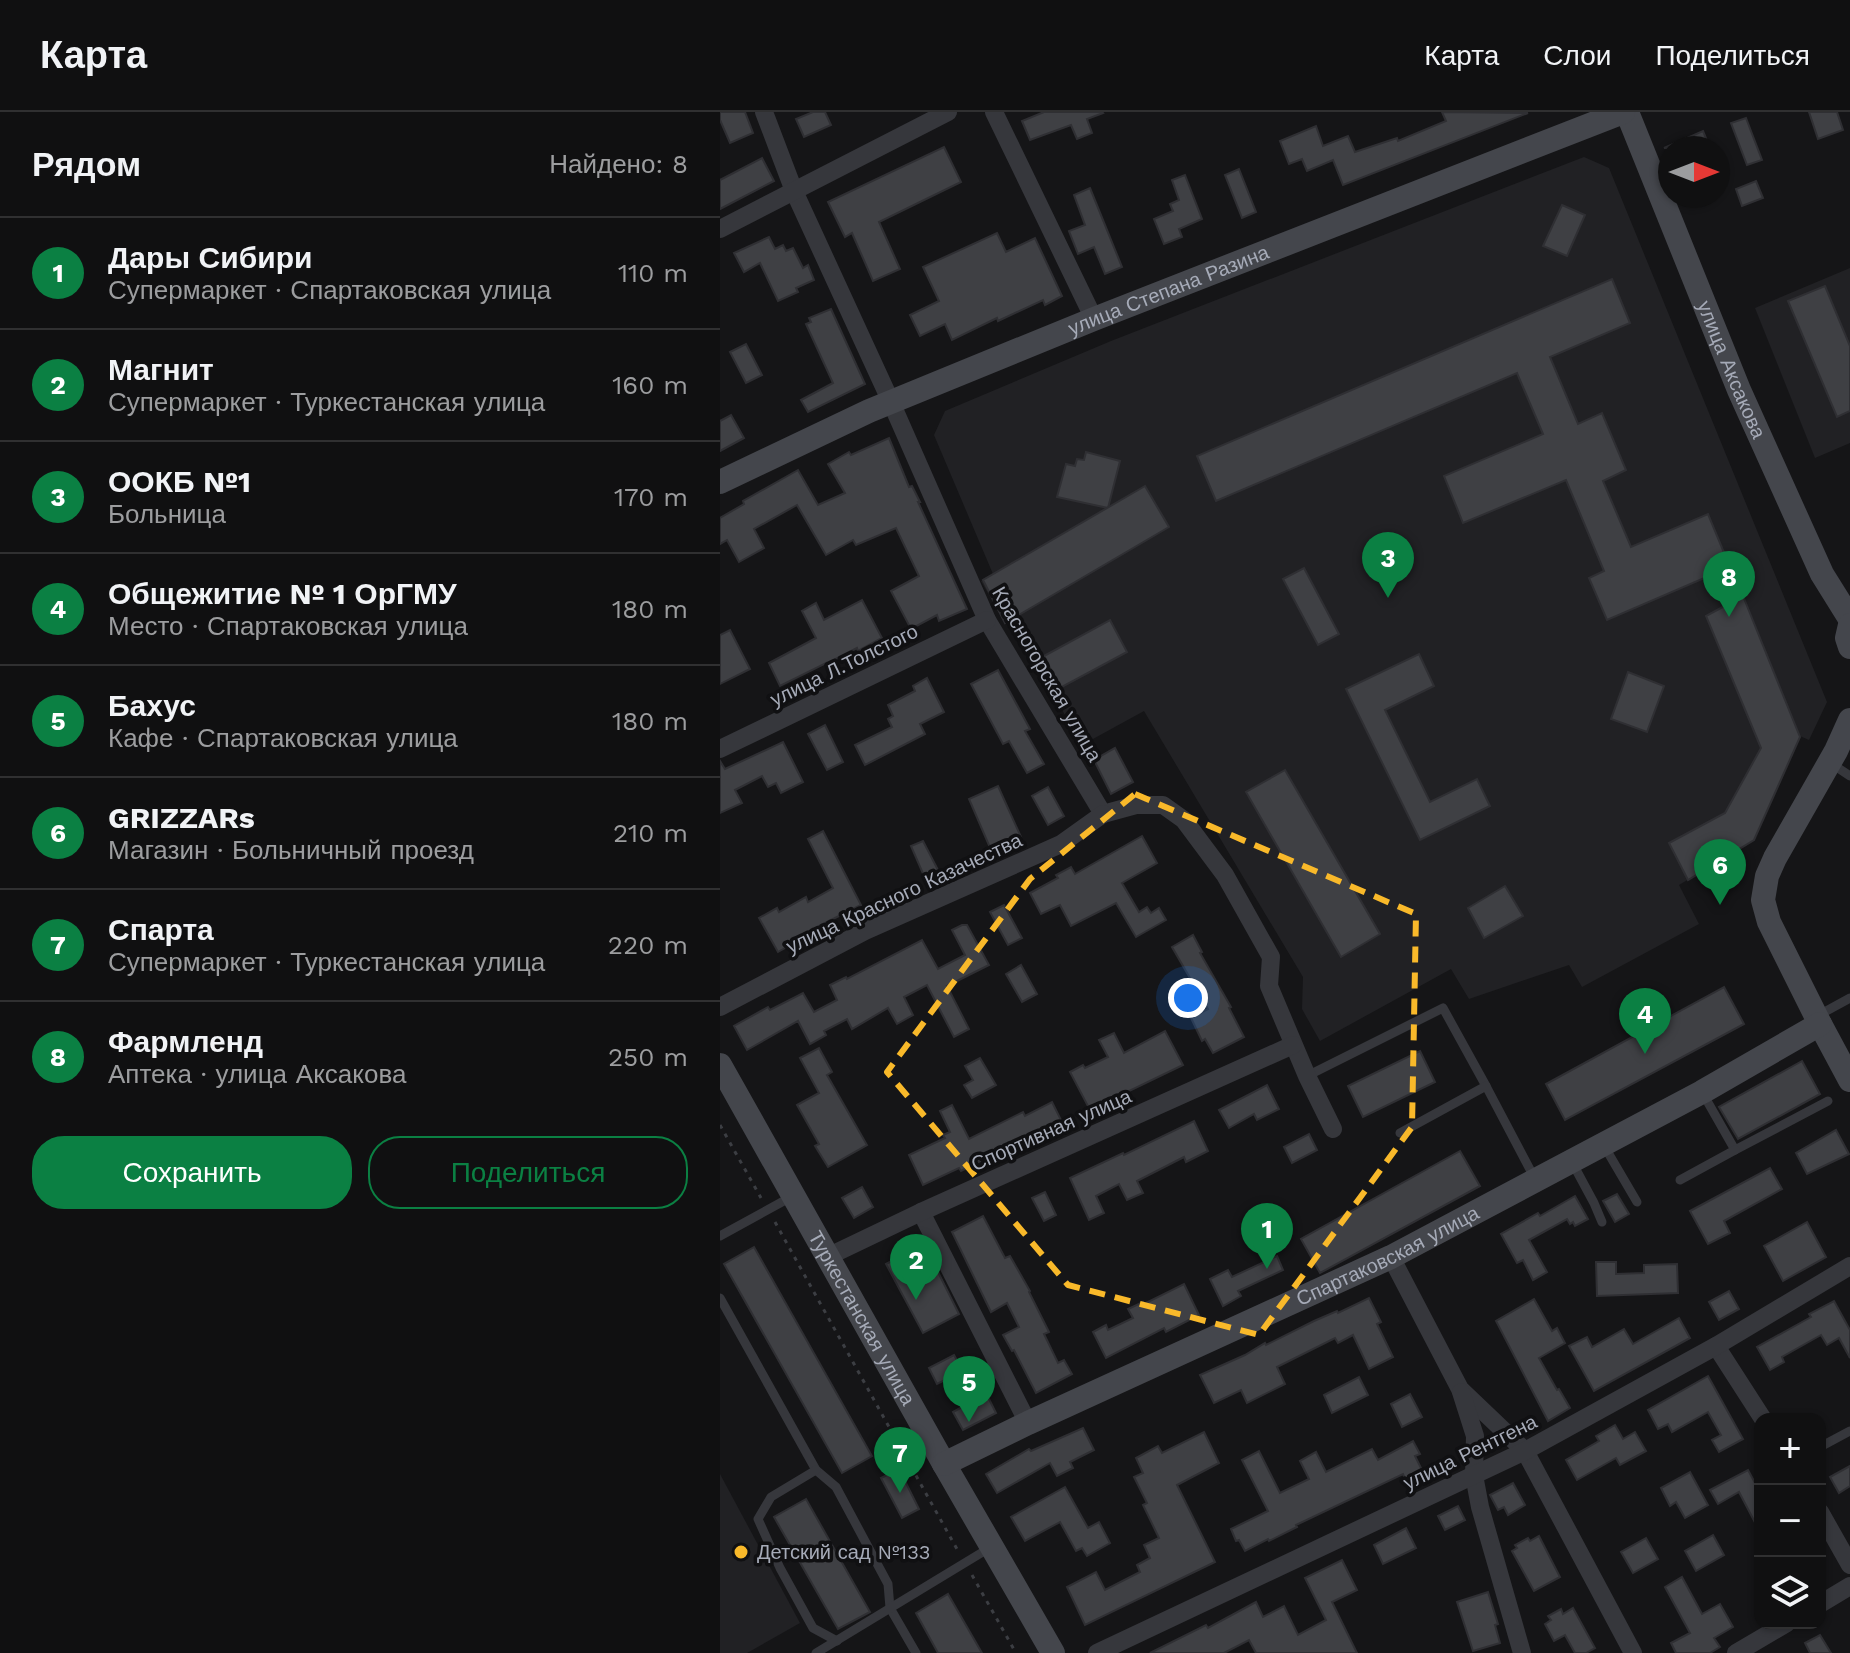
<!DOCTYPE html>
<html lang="ru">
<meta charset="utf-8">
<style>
body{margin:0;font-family:"Work Sans",sans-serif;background:#19191a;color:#f1f3f6}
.controls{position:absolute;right:24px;bottom:24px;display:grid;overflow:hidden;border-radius:16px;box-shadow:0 2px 6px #0004}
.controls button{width:72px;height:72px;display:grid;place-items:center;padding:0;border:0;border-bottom:2px solid #303031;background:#101011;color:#f1f3f6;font:40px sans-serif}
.compass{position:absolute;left:938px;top:24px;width:72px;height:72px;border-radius:50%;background:#101011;box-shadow:0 2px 6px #0004;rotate:90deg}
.you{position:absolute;left:468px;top:886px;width:28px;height:28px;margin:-20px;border:6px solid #fff;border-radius:50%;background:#1a73e8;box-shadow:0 0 0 12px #1a73e833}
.badge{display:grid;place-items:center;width:52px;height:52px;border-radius:50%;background:#0b8043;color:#fff;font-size:26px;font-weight:700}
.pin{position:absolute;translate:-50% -66px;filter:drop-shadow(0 2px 4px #0008)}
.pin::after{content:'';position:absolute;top:42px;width:28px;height:24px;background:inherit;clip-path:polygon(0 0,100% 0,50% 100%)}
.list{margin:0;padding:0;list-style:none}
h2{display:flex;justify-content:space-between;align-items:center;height:104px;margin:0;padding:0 32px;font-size:34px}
h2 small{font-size:26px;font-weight:400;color:#9c9d9f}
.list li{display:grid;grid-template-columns:52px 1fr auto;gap:24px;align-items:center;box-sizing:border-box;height:112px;padding:0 32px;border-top:2px solid #303031}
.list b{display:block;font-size:30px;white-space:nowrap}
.list p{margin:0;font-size:26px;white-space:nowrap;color:#9c9d9f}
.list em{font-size:26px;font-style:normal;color:#9c9d9f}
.actions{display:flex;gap:16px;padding:24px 32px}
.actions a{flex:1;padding:18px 0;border:2px solid #0b8043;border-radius:32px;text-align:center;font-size:28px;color:#0b8043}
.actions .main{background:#0b8043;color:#fff}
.icon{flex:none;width:44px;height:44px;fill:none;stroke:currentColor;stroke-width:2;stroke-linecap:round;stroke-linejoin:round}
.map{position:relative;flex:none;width:1130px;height:1541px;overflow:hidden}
header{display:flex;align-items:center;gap:48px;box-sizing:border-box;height:112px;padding:0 40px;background:#101011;border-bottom:2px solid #303031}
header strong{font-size:38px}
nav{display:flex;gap:44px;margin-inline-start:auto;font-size:28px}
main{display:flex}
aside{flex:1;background:#101011}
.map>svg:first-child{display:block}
</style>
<header>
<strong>Карта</strong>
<nav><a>Карта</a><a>Слои</a><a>Поделиться</a></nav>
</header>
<main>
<aside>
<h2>Рядом<small>Найдено: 8</small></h2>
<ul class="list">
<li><span class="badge">1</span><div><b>Дары Сибири</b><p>Супермаркет · Спартаковская улица</p></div><em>110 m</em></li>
<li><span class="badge">2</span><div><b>Магнит</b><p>Супермаркет · Туркестанская улица</p></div><em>160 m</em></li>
<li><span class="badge">3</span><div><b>ООКБ №1</b><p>Больница</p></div><em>170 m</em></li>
<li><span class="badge">4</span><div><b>Общежитие № 1 ОрГМУ</b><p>Место · Спартаковская улица</p></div><em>180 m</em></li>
<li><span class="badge">5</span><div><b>Бахус</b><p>Кафе · Спартаковская улица</p></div><em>180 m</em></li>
<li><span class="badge">6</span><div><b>GRIZZARs</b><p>Магазин · Больничный проезд</p></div><em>210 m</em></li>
<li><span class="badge">7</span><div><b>Спарта</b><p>Супермаркет · Туркестанская улица</p></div><em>220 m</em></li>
<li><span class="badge">8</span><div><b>Фармленд</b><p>Аптека · улица Аксакова</p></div><em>250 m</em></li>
</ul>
<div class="actions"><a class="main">Сохранить</a><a>Поделиться</a></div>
</aside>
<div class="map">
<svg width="1130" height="1541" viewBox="0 0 1130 1541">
<rect width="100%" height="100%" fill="#151517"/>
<g fill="#212124">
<path d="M864,45l25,11 218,534 -18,38 -9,-4 -46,104 -75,45 20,39 -117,63 -13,-22 -100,34 -18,-30 -131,72 -18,-32 1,-32 -159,-266 -62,34 -60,-106 -4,-23 -13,7 -24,-42 12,-7 -59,-139 11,-24 166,-70z"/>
<path d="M1130,156v175l-35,15 -60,-150z"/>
<path d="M0,1362l80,149 -53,30h-27z"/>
</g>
<g fill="#3f4044" stroke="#2f2f33" stroke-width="2">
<path d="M0,0h25l8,21 -23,10 -10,-23z"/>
<path d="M93,0h12l6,13 -27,12 -8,-18z"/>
<path d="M324,0h58l1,1 -16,6 5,14 -15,6 -6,-14 -41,15 -8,-19z"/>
<path d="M722,0l86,1 -185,72 -10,-25 -26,11 -5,-12 -13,5 -9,-23 36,-15 7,20 25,-10 7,16 42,-14 1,3 48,-20z"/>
<path d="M1089,0h28l6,18 -25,9z"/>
<path d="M1026,6l16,42 -15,5 -16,-42z"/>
<path d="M983,19l7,17h-46z"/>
<path d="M224,35l17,35 -82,40 21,47 -27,12 -21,-48 -7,4 -17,-35z"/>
<path d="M42,46l12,23 -54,28v-29z"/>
<path d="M519,57l17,43 -14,6 -17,-43z"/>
<path d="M465,63l17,44 -23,10 3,8 -18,7 -10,-25 19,-8 -3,-7 9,-4 -7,-20z"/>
<path d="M1036,69l7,17 -21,8 -6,-17z"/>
<path d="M370,76l32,79 -17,7 -11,-27 -16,7 -9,-23 16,-6 -11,-30z"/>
<path d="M842,93l23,10 -18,41 -24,-10z"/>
<path d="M277,121l9,19 29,-14 27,58 -17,9 -2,-5 -45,21 -1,-3 -45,22 -7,-16 -25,12 -10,-21 29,-14 -16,-34z"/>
<path d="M49,125l6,12 8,-4 3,6 7,-3 10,20 5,-3 6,15 -18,8 2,4 -20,9 -18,-38 -16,9 -10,-19z"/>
<path d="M892,167l18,44 -80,34 28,67 24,-11 24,57 -23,11 28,66 77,-33 22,53 -123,53 -18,-42 15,-7 -38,-91 -103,43 -19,-47 99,-42 -26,-61 -301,128 -19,-45z"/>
<path d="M1105,174l25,60v65l-13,6 -49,-116z"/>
<path d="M111,197l34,75 -57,28 -7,-12 32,-17 -27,-59 5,-2 -2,-4z"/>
<path d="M26,232l16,31 -16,8 -16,-31z"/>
<path d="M11,303l13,23 -24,13v-30z"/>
<path d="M169,326l20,49 3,-1 8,16h-2l49,107 -28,12 -2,-6 -26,14 -20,-38 28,-15 -23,-48 -40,17 -3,-5 -27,15 -29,-50 -43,24 10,19 -25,14 -12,-22 -7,4v-26l24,-14 -1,-3 55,-31 20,35 27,-12 -17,-29 21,-12 2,3z"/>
<path d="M366,340l34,9 -12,47 -51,-11 9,-33 9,2 2,-7 7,1z"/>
<path d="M425,374l24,41 -164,96 -22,-43z"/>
<path d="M584,456l35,66 -21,11 -35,-66z"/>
<path d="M1023,484l57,141 -46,103 -66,40 -19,-37 56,-30 36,-65 -55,-132z"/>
<path d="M142,488l20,38 -24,13 -1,-3 -31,16v-1l-46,23 -11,-23 47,-25 -14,-27 14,-8 8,17z"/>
<path d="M390,508l17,32 -67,36 -16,-32z"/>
<path d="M10,518l20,39 -30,15v-49z"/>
<path d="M699,542l15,32 -49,24 45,92 47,-23 13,27 -70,34 -74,-151z"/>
<path d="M278,558l32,59 -5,2 19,33 -17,9 -18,-32 -6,3 -32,-60z"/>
<path d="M908,560l36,14 -17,46 -36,-13z"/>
<path d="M207,566l17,34 -24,12 5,10 -60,31 -10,-20 37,-18 -4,-8 5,-3 -5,-11 27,-14 -2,-5z"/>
<path d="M105,613l18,37 -16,8 -19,-36z"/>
<path d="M63,630l20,40 -22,11 -5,-10 -8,4 -6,-11 -27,14 7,13 -22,10v-52l5,8z"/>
<path d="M395,636l18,34 -22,12 -17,-34z"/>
<path d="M565,658l95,164 -39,23 -95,-165z"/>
<path d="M278,674l23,51 -30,13 -22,-51z"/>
<path d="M328,675l16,29 -16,9 -16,-29z"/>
<path d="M103,719l38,74 -40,20 1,2 -44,25 -19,-34 18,-10 2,4 27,-15 2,5 25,-14 -25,-49z"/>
<path d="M422,724l15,27 -35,20 17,29 8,-5 4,6 8,-5 7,12 -30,17 -20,-34 -45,23 -11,-21 -19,9 -11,-21 28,-15 -2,-3 15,-8 4,7z"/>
<path d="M203,729l15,29 -14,6 -13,-30z"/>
<path d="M785,774l18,30 -39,22 -16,-30z"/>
<path d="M284,793l18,33 -14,7 -18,-33z"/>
<path d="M242,813h5l22,40 -42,21 22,43 -15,8 -27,-52 -23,12 9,18 -16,9 -9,-16 -36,21 -5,-10 -23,12 2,4 -16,9 -12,-23 -51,29 -13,-24 34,-19 2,3 33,-17 11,19 23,-12 -7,-15 16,-8 1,2 75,-39 16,29 27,-14 -13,-25z"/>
<path d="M473,823l9,17 -2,1 31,54 -2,1 15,29 -31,16 -8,-14 -3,2 -11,-23 17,-9 -36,-62z"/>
<path d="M301,853l16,29 -15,8 -16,-28z"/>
<path d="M1004,875l20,37 -179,96 -19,-36z"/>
<path d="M445,919l18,34 -93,45 -20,-38 13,-7 2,3 23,-11 -9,-17 15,-7 10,20z"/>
<path d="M99,936l13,24 -5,3 40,70 -39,22 -13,-21 4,-2 -22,-39 22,-12 -19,-35z"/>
<path d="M700,939l15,31 -72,35 -15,-31z"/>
<path d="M260,946l16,27 -24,13 -8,-13 9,-5 -8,-14z"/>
<path d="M1082,949l18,33 -82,45 -19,-32z"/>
<path d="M547,973l12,24 -22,11 -3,-6 -25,14 -10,-18z"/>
<path d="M332,990l9,18 -38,22 -1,-2 -61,31 -2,-3 -36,17 -14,-30 36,-17 -2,-3 7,-3 -10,-21 12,-6 17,34 54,-27 2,4z"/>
<path d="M474,1009l14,30 -22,11 -2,-5 -47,24 6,12 -16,7 -8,-16 -23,12 8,17 -15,7 -19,-42 53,-25 1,2z"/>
<path d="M1116,1018l13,24 -42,20 -11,-21z"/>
<path d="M589,1022l8,16 -25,13 -8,-16z"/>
<path d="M740,1039l20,35 -160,87 -19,-34z"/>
<path d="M1050,1056l12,21 -58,32 6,12 -22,11 -18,-33z"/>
<path d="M142,1075l11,20 -19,11 -12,-20z"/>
<path d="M325,1080l11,23 -12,6 -12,-23z"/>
<path d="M897,1082l12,20 -14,8 -12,-21z"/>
<path d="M855,1084l13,23 -13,7 -2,-4 -3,2 -3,-5 -38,21 18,32 -14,8 -10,-20 -6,3 -16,-29 37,-21 2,3z"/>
<path d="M263,1104l22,42 5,-2 20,35 -1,1 20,40 -5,2 14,29 6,-3 8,14 -36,19 -22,-43 -2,1 -9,-16 16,-8 -12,-24 -16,9 -39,-80z"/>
<path d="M1087,1110l19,35 -43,24 -19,-35z"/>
<path d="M204,1132l35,70 -36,19 -37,-69z"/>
<path d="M34,1135l118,209 -30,17 -118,-209z"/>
<path d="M557,1144l6,14 -45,21 3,5 -18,10 -13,-27 18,-9 4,7z"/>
<path d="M876,1150h20v12l28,-1v-8l33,-1 1,29 -81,3z"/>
<path d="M464,1172l15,31 -33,17 -2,-4 -58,30 -13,-26 13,-7 2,5 25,-12 -5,-9 15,-7 1,2z"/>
<path d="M1009,1179l10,18 -20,11 -10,-18z"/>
<path d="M649,1186l12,24 -4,2 16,33 -24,12 -16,-34 -15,8 -3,-5 -58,29 8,17 -38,19 -6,-13 -27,13 -14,-28 45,-20 20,-12 1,2 48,-24 23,-10 1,2z"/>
<path d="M814,1187l18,32 5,-3 8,15 -26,15 18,32 2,-1 11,19 -22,13 -52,-100z"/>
<path d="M1114,1189l16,29v28l-11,-20 -12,7 -6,-10 -39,22 2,5 -14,8 -13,-23 54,-30 -2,-3z"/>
<path d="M959,1206l11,20 -96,53 -25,-45 18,-9 5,10 32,-18 9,15z"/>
<path d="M234,1243l9,16 -26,13 -8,-16z"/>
<path d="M988,1264l35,63 -24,13 -7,-12 9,-5 -13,-23 -36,20 -4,-8 -10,5 -10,-19z"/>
<path d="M639,1265l9,18 -36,18 -8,-18z"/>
<path d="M690,1282l12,23 -20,10 -11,-23z"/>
<path d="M268,1285l8,16 -33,17 -10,-18 22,-12 1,3z"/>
<path d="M895,1313l8,14 12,-7 11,19 -26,14 -4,-7 -39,22 -11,-20 33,-19 -3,-5z"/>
<path d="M363,1316l11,22 -24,12 3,6 -16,8 -7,-13 -53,30 -11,-19 43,-25 2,2z"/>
<path d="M484,1320l15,31 -42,22 38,77 -130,63 -18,-38 29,-15 9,18 35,-18 -3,-7 13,-7 -6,-13 15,-7 -16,-33 4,-2 -13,-26 9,-4 -7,-15 22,-12 4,7z"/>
<path d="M693,1329l7,13 -5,2 8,16 -17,9 -3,-7 -107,51 1,2 -28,14 -1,-2 -23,12 -6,-11 -3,1 -5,-12 37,-18 -26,-51 17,-9 21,42 29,-14 -9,-18 16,-9 10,20 46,-23 6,11z"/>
<path d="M1130,1354v20l-11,7 -9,-16z"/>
<path d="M179,1357l20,40 -17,9 -21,-40z"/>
<path d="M1028,1358l12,22v40l-21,-40 -21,12 -8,-14z"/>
<path d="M970,1360l18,33 -23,13 -9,-16 -6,4 -9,-18z"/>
<path d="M793,1371l12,22 -17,10 -4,-8 -6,3 -8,-15z"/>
<path d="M345,1375l23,41 11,-6 11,21 -23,13 -5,-8 -6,3 -16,-29 -35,19 -14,-24z"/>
<path d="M86,1387l64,113 -32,17 -64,-112z"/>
<path d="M738,1394l7,14 -20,10 -7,-14z"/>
<path d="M686,1416l10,20 -33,16 -9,-19z"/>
<path d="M993,1423l11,20 -28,16 -11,-20z"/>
<path d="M819,1424l21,41 -26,14 -22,-40 5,-3 -2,-3 13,-7 2,3z"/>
<path d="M926,1426l12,21 -25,14 -12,-21z"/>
<path d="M622,1448l15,30 -25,12 25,51h-101l-7,-13 -25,13h-74l56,-28 2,3 48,-26 7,15 21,-11 14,29 28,-15 -21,-42z"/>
<path d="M962,1465l20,37 18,-10 13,23 -19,11 6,9 -10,6h-34l-5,-10 19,-10 -25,-46z"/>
<path d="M768,1480l10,32 -3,1 5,18 -27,8 -16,-49z"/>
<path d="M228,1482l34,59h-44l-22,-40z"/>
<path d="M853,1496l22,40 -9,5h-11l-10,-18 -11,6 -9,-17 6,-4 -3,-4 13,-7 2,5z"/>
<path d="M1100,1523l11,18h-21l-5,-10z"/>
</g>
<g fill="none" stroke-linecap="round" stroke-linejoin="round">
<g stroke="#3c3e43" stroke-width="3" stroke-dasharray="4 6" stroke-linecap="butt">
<path d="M0,1013l41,73"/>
<path d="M55,1110l183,329"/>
<path d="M252,1463l44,78"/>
</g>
<g stroke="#36373c" stroke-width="9">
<path d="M1112,652l18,12"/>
<path d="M1099,903l31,-17"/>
<path d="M587,964l136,-68 43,78"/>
<path d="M982,980l33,58 93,-49"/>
<path d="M680,1021l86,-47 48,91"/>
<path d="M883,1032l34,58"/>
<path d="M853,1052l21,39 8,19"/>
<path d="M960,1068l55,-30"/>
<path d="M0,1124l71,-39"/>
<path d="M0,1186l96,172 20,17 52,97 2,24 26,45"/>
<path d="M1100,1335l30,-16"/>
<path d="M96,1358l-45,27 -13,22 22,49 33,60 24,13"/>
<path d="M96,1541l175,-106"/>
</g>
<g stroke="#36373c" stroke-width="18">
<path d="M44,0l30,79 97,211 96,218 116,194 33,-9h27l21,15 41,55 46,82 -2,29 38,90 26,53"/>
<path d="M274,0l100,207"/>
<path d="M0,117l228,-117"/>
<path d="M0,637l267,-129"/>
<path d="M0,895l145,-76 196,-87 42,-30"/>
<path d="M201,1100l107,211"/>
<path d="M107,1145l94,-45 372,-167"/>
<path d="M671,1145l69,132 65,62 108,202"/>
<path d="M996,1234l47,73"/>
<path d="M741,1280l14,44 -1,39 6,32 42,146"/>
<path d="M1100,1400l30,53"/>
<path d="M1100,1492l30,-18"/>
<path d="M377,1541l428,-202 191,-105 134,-80"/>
<path d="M1016,1541l51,-30"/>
</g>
<g stroke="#44464c" stroke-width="24">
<path id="s1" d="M907,0l112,278 83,184 28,45"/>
<path id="s2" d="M0,370l149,-71 225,-92 529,-207"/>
<path d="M1130,513l-3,13 3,9"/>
<path d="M1130,608l-14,31 -61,107 -8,18 -4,24 6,22 51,102 30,56"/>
<path id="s3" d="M0,953l224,399 109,189"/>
<path id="s4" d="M224,1352l84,-41 363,-166 311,-165 118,-68"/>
</g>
</g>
<path fill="none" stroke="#f9b92a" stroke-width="6" stroke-dasharray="16 10" stroke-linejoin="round" d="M415,682l281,120 -4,213 -153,208 -191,-50 -181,-213 143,-193z"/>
<circle fill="#f9b92a" stroke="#101012" stroke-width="3" cx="21" cy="1440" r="8"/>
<g text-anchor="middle" stroke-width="7" stroke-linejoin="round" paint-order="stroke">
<g font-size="20" fill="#a6abb8" stroke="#101012">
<text dy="7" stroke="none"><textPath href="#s2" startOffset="488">улица Степана Разина</textPath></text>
<text dy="7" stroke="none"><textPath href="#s1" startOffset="278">улица Аксакова</textPath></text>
<text transform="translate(124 553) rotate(-26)" y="7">улица Л.Толстого</text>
<text transform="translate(327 562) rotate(60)" y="7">Красногорская улица</text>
<text transform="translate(184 781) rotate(-25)" y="7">улица Красного Казачества</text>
<text transform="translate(331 1018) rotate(-24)" y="7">Спортивная улица</text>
<text dy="7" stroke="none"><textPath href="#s4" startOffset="490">Спартаковская улица</textPath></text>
<text dy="7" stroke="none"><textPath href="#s3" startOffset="290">Туркестанская улица</textPath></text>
<text transform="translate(750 1340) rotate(-26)" y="7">улица Рентгена</text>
</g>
<g font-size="20" fill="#a6abb8" stroke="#101012" text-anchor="start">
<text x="37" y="1447">Детский сад №133</text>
</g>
</g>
</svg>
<div class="controls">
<button>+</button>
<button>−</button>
<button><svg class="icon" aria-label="layers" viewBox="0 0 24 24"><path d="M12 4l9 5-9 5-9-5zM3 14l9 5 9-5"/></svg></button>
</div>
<svg class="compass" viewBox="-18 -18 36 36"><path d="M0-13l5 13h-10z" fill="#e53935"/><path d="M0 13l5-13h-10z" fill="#9c9d9f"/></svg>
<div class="you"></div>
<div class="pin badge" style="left:547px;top:1157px">1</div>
<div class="pin badge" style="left:196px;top:1188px">2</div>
<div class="pin badge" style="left:668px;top:486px">3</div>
<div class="pin badge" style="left:925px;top:942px">4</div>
<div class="pin badge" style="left:249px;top:1310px">5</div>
<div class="pin badge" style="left:1000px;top:793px">6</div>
<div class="pin badge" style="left:180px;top:1381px">7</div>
<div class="pin badge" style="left:1009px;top:505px">8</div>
</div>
</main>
